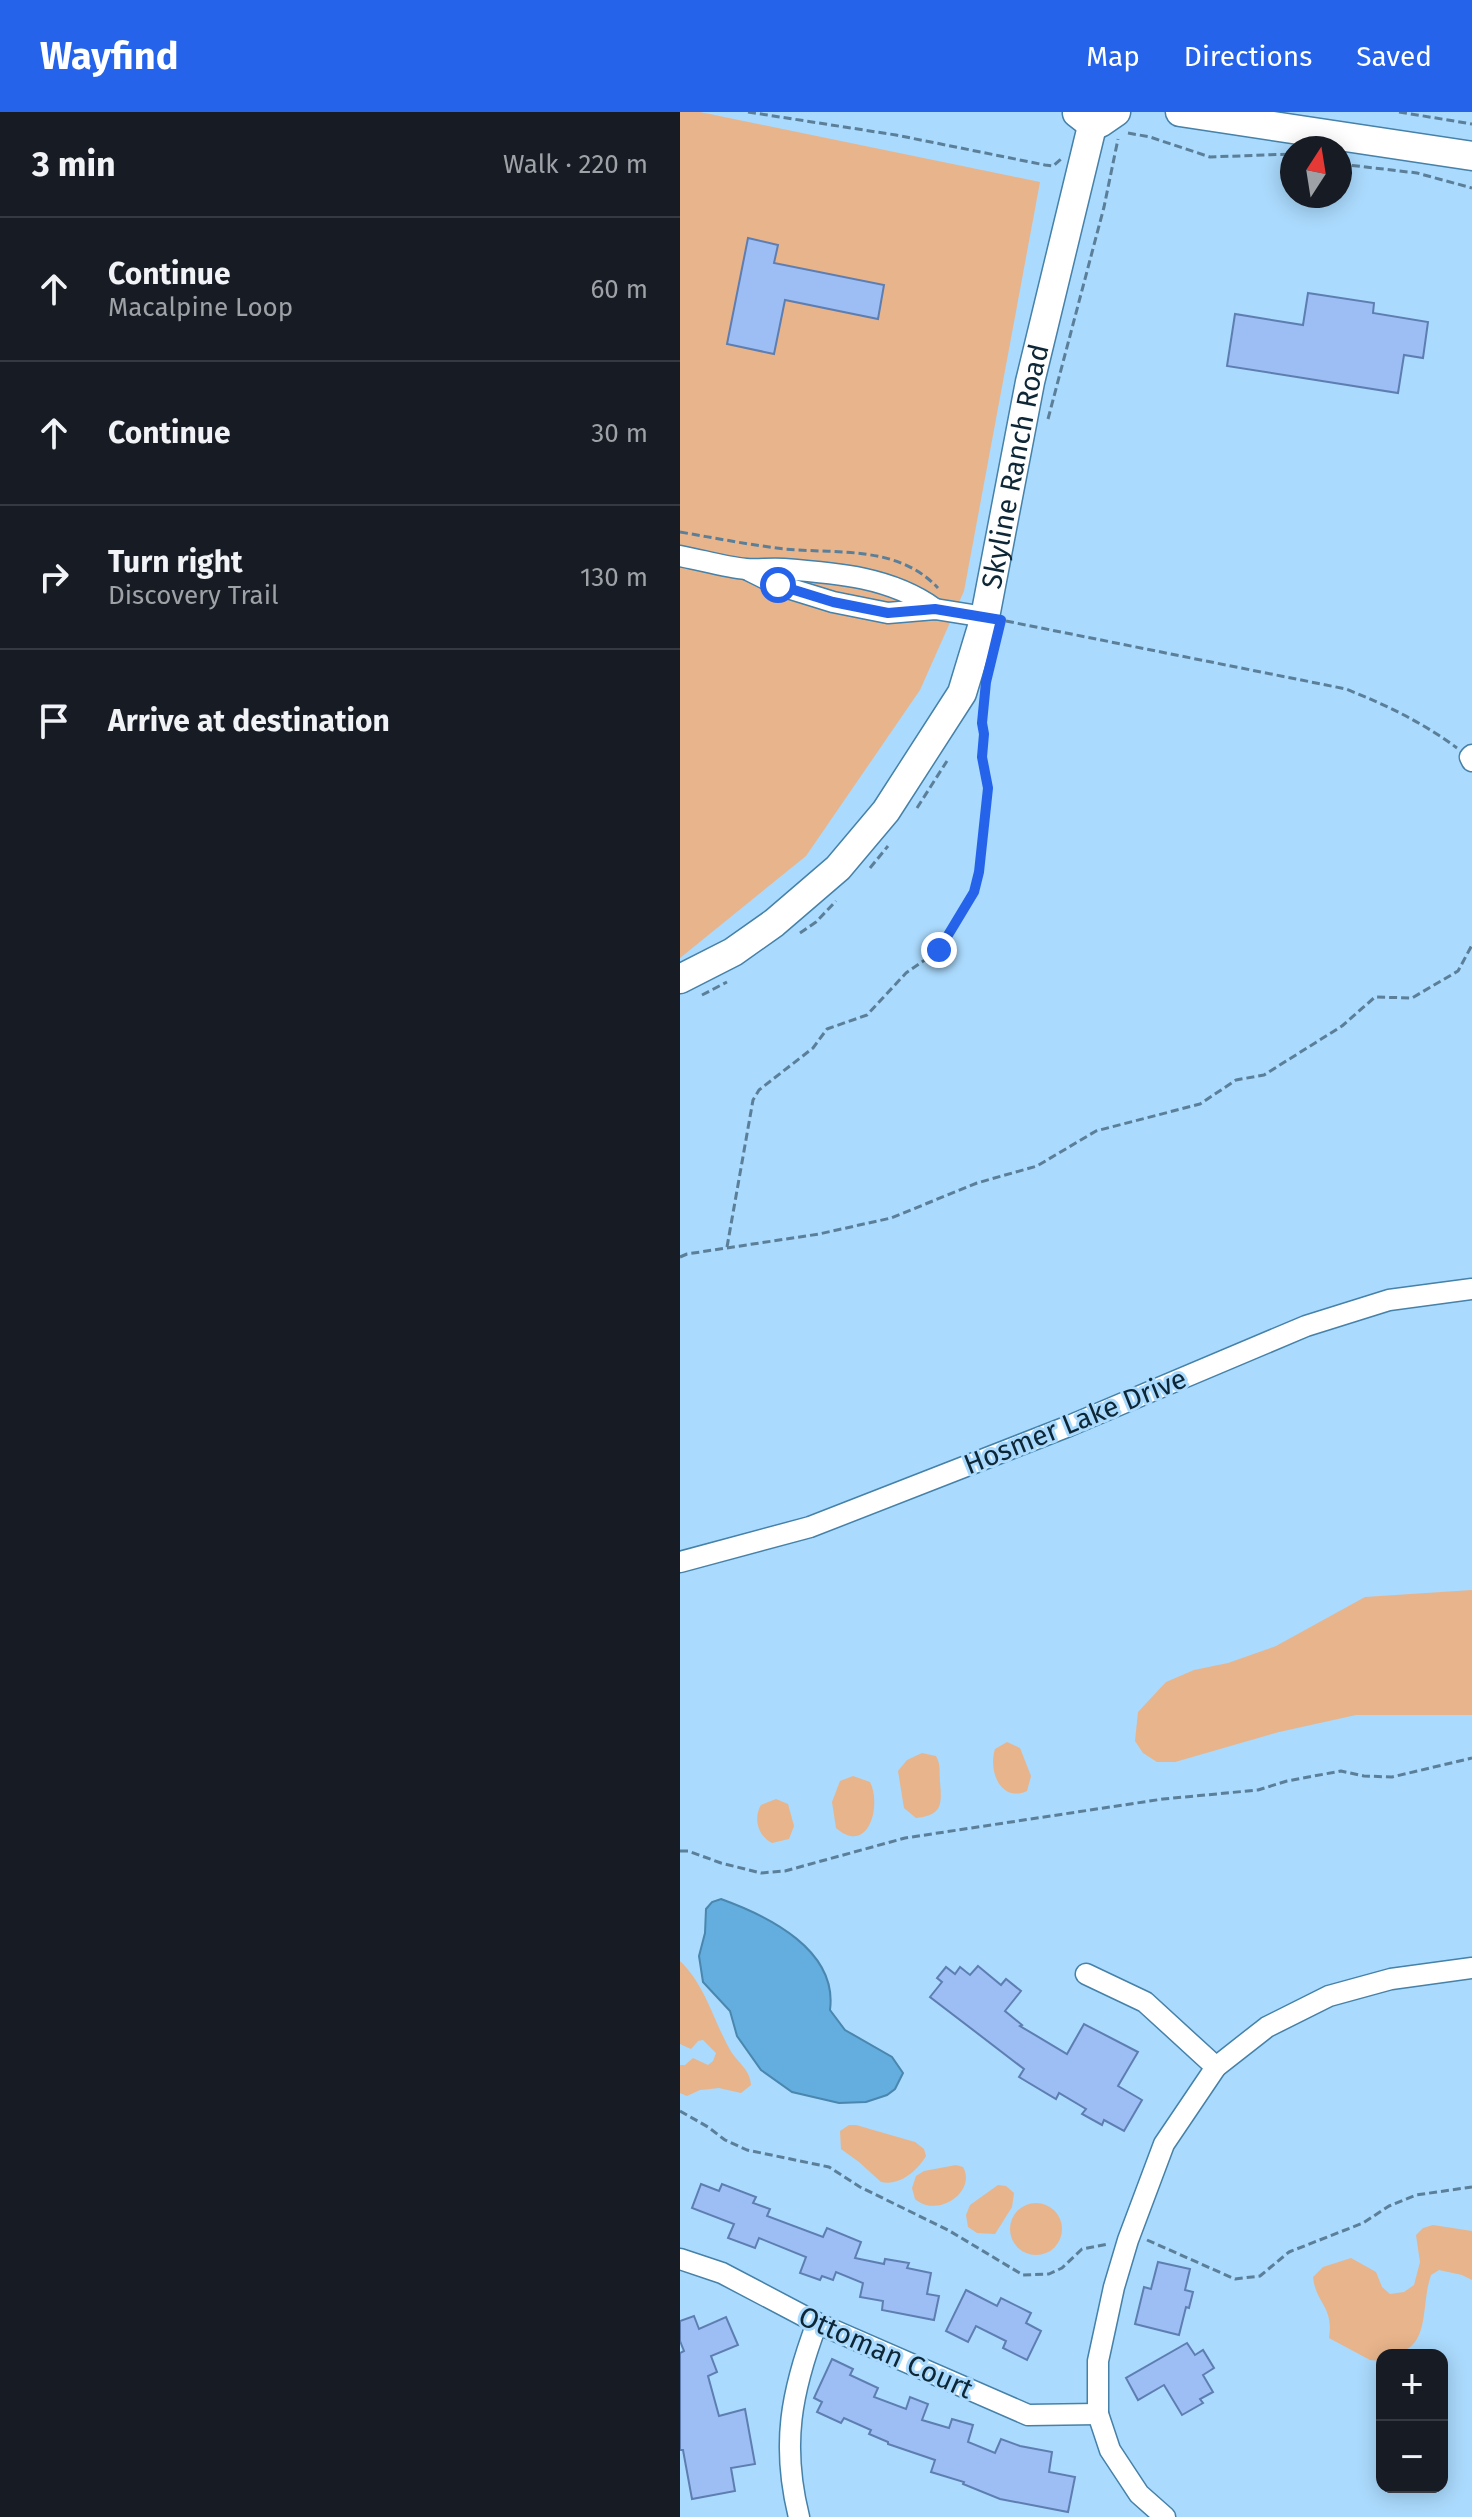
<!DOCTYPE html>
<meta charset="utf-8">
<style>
body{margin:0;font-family:"Fira Sans",sans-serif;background:#242831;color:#f1f3f6}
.controls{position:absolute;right:24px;bottom:24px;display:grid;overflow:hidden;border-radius:16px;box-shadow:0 4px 20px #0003}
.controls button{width:72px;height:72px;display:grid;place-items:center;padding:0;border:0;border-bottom:2px solid #363941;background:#171b24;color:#f1f3f6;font:40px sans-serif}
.compass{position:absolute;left:600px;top:24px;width:72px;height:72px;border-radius:50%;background:#171b24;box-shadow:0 4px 20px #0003;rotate:12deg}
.stop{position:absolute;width:24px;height:24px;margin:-18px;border:6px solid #2563eb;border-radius:50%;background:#fff}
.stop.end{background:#2563eb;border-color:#fff;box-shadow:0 2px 8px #0008}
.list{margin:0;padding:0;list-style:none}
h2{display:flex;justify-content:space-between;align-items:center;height:104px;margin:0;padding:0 32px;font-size:34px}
h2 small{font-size:26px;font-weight:400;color:#9ea1a6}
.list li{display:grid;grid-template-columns:52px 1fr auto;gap:24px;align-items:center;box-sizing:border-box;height:144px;padding:0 32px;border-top:2px solid #363941}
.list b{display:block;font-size:30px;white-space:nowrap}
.list p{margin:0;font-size:26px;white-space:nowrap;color:#9ea1a6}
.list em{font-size:26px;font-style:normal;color:#9ea1a6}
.icon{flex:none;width:44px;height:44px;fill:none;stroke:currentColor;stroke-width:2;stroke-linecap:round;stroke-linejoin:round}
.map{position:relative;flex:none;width:792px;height:2405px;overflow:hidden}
header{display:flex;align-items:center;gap:48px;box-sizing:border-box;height:112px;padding:0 40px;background:#2563eb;color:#fff}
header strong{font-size:38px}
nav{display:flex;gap:44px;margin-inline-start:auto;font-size:28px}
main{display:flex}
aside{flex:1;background:#171b24}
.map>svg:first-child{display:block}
</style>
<header>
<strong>Wayfind</strong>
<nav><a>Map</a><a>Directions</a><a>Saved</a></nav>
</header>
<main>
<aside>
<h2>3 min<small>Walk · 220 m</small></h2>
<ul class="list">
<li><svg class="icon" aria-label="ahead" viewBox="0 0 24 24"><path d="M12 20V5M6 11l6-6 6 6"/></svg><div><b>Continue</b><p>Macalpine Loop</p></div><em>60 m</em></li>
<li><svg class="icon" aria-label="ahead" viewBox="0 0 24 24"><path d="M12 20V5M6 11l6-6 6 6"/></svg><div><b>Continue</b></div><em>30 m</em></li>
<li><svg class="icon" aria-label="right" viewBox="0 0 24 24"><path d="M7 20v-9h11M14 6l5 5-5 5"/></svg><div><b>Turn right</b><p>Discovery Trail</p></div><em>130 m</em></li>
<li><svg class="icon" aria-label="arrive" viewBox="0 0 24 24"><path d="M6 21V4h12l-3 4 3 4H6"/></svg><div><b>Arrive at destination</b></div></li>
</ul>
</aside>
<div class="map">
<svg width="792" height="2405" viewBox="0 0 792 2405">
<rect width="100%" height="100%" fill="#aadafd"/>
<g fill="#e8b48b">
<path d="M0,0h20l340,70 -76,409 -44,99 -114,166 -126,102z"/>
<path d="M792,1478v125h-116l-77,17 -104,30h-18l-14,-9 -8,-12 3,-29 28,-30 28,-12 34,-7 48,-17 89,-49z"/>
<path d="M327,1630l13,6 11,28 -4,15c-27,12 -39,-21 -32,-42z"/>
<path d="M242,1641l14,3c5,9 3,15 4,26 2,23 2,33 -24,36l-12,-10 -6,-37 9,-11z"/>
<path d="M173,1664l17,6c12,24 -2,74 -34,46l-4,-26 8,-21z"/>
<path d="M96,1687l12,5 6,22 -5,13 -17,4c-14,-7 -19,-25 -11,-38z"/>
<path d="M0,1849c25,24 33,58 49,87 7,14 21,20 22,37l-10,8 -22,-5 -19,2 -13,6 -7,-3v-28h5l8,-7 15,7 5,-4 3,-8 -13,-13 -5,1 -7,8 -11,-5z"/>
<path d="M169,2013h7l59,17 9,7 2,7c-9,15 -26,30 -45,26l-22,-20 -18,-13 -1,-18z"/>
<path d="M276,2053l7,2c14,24 -25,52 -48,32l-3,-11 4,-12 8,-5z"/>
<path d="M318,2073l8,1 8,7 -2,14 -17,27 -18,-1 -9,-6 -2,-12 4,-10z"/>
<circle cx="356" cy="2117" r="26"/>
<path d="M753,2113l39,6v49l-10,-5 -23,-5 -8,5c-12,34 3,80 -49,80v6l-12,-1 -41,-22c5,-32 -13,-34 -16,-61l10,-10 28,-9 25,14 6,15 8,7 14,-2 10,-7 6,-23 -4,-27 7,-7z"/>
</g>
<path fill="#63aedf" stroke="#4a86ad" stroke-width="2" d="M41,1787c47,17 117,51 109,111l15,20 47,27 11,16 -8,16 -8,6 -21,7 -27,1 -47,-11 -31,-22 -24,-34 -7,-25 -27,-29 -4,-26 6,-23 1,-24 6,-7z"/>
<g fill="#9cbef5" stroke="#5e7eb1" stroke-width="2">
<path d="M68,126l30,7 -4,18 110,22 -6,34 -93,-19 -11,54 -47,-10z"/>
<path d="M628,181l66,10 -1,10 55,9 -5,36 -19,-3 -6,38 -171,-27 8,-52 68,11z"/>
<path d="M298,1854l23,19 5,-6 15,12 -16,20 17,14 -2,1 47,28 17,-30 54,28 -20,34 24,14 -18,31 -20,-11 -2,5 -20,-11 4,-5 -27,-16 -3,6 -37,-22 5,-8 -94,-72 12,-15 -5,-4 9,-11 9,7 5,-7 10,8z"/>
<path d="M21,2072l18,7 3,-7 34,13 -3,6 17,6 -3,7 56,21 4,-9 34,14 -6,16 29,6 1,-5 24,4 -2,5 24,5 -4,21 12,2 -5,24 -52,-10 1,-9 -23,-4 3,-14 -27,-11 -3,8 -11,-4 -2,4 -20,-7 6,-16 -47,-19 -4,10 -27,-10 6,-14 -42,-16z"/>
<path d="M478,2150l32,7 -5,21 8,2 -4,16 -3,-1 -7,28 -44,-11 9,-37 7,2z"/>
<path d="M286,2178l31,16 4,-8 30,15 -5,10 15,8 -14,29 -24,-12 3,-7 -30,-15 -8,16 -22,-11z"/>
<path d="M14,2204l5,13 27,-12 12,28 -27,11 6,16 -9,4 11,40 26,-7 10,55 -24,4 4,23 -43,8 -9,-49h-3v-97l4,-2 -4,-10v-20z"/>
<path d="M507,2231l8,12 8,-5 11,18 -11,7 10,17 -13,7 3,4 -21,12 -18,-30 -26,15 -12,-22z"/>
<path d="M152,2247l21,10 -3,6 28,13 -4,9 32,12 4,-12 18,7 -6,16 27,8 3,-9 21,6 -5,17 27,11 6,-14 19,7 32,6 -3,20 26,5 -7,35 -68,-13 -37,-15 1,-2 -33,-10 4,-12 -47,-16v-2l-19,-8 2,-4 -27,-12 -3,5 -24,-11 5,-10 -8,-4z"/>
</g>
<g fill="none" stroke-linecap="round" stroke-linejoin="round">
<g stroke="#4581a8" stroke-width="23">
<g id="street">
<path d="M0,444c22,4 44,11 66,13 12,1 25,-1 37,0 53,4 108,8 152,40"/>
<path d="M70,459l28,14 55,17 55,11 47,-4 50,8"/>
<path d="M792,643l-2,2 2,4"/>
<path d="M0,1450l130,-35 259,-101 237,-100 83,-26 83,-11"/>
<path d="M406,1862l59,28 71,65"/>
<path d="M0,2147l42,14 95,50 211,92 70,-1"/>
<path d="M119,2405c-18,-72 -8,-125 18,-194"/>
<path d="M485,2405l-26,-23 -29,-44 -12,-36v-53l16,-74 14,-47 36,-96 52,-77 51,-40 62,-31 62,-17 81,-11"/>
</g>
</g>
<g stroke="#4581a8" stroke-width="31">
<g id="secondary">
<path d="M500,0l292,44"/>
<path d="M397,1l9,7 14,3 16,-11"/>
<path id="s1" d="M0,867l53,-27 41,-29 64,-55 48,-57 76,-118 23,-76 45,-235 63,-260"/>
</g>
</g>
<g stroke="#5b7f99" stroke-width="3" stroke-dasharray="8 4" stroke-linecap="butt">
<path d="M68,0l148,23 149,30 8,1 8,-7"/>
<path d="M719,0l73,12"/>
<path d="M448,21l22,4 60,20 82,-3"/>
<path d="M660,52l77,9 55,15"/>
<path d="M368,307l56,-212 14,-68"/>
<path d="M0,420c35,6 70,13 105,17 53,5 113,-4 153,39"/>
<path d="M326,509l340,68c40,16 76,33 111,59"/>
<path d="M237,696l30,-47"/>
<path d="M190,756l18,-22"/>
<path d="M120,821l16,-11 20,-21"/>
<path d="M22,883l25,-13"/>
<path d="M47,1135l26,-147 6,-10 54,-42 14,-19 40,-14 39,-42 33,-23 35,-58 10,-53 4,-51 -6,-31 1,-54"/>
<path d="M0,1145l7,-3 132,-20 72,-16 86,-35 60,-17 59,-35 104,-27 36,-24 28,-5 78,-49 33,-29 37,1 46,-27 14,-26"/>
<path d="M0,1739h8l33,12 40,10 24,-2 120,-33 258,-39 95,-9 29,-9 54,-10 23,5 28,1 80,-19"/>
<path d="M0,1999l28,16 17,13 22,10 82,17 31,20 88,43 75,45 26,-1 13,-6 20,-19 26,-5"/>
<path d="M467,2128l88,39 25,-3 29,-24 74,-29 26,-17 27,-11 56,-8"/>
</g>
<use href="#street" stroke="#fff" stroke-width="20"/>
<use href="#secondary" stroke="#fff" stroke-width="28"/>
</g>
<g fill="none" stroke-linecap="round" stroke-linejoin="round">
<path stroke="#2563eb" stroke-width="10" d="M98,473l55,17 55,11 47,-4 66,11 -15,62 -4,41 2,11 -2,23 6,31 -9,84 -5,20 -35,58"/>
</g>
<g text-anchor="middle" stroke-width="6" stroke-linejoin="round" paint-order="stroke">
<g font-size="28" fill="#0e2737" stroke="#aadafd">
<text dy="10" stroke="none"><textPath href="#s1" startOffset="642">Skyline Ranch Road</textPath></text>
<text transform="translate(395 1309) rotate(-22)" y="10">Hosmer Lake Drive</text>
<text transform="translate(206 2240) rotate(24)" y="10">Ottoman Court</text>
</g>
</g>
</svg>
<div class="controls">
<button>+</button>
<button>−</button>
</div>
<svg class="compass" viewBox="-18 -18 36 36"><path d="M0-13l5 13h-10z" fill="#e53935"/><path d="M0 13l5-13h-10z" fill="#9ea1a6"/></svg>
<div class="stop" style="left:98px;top:473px"></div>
<div class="stop end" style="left:259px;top:838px"></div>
</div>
</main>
